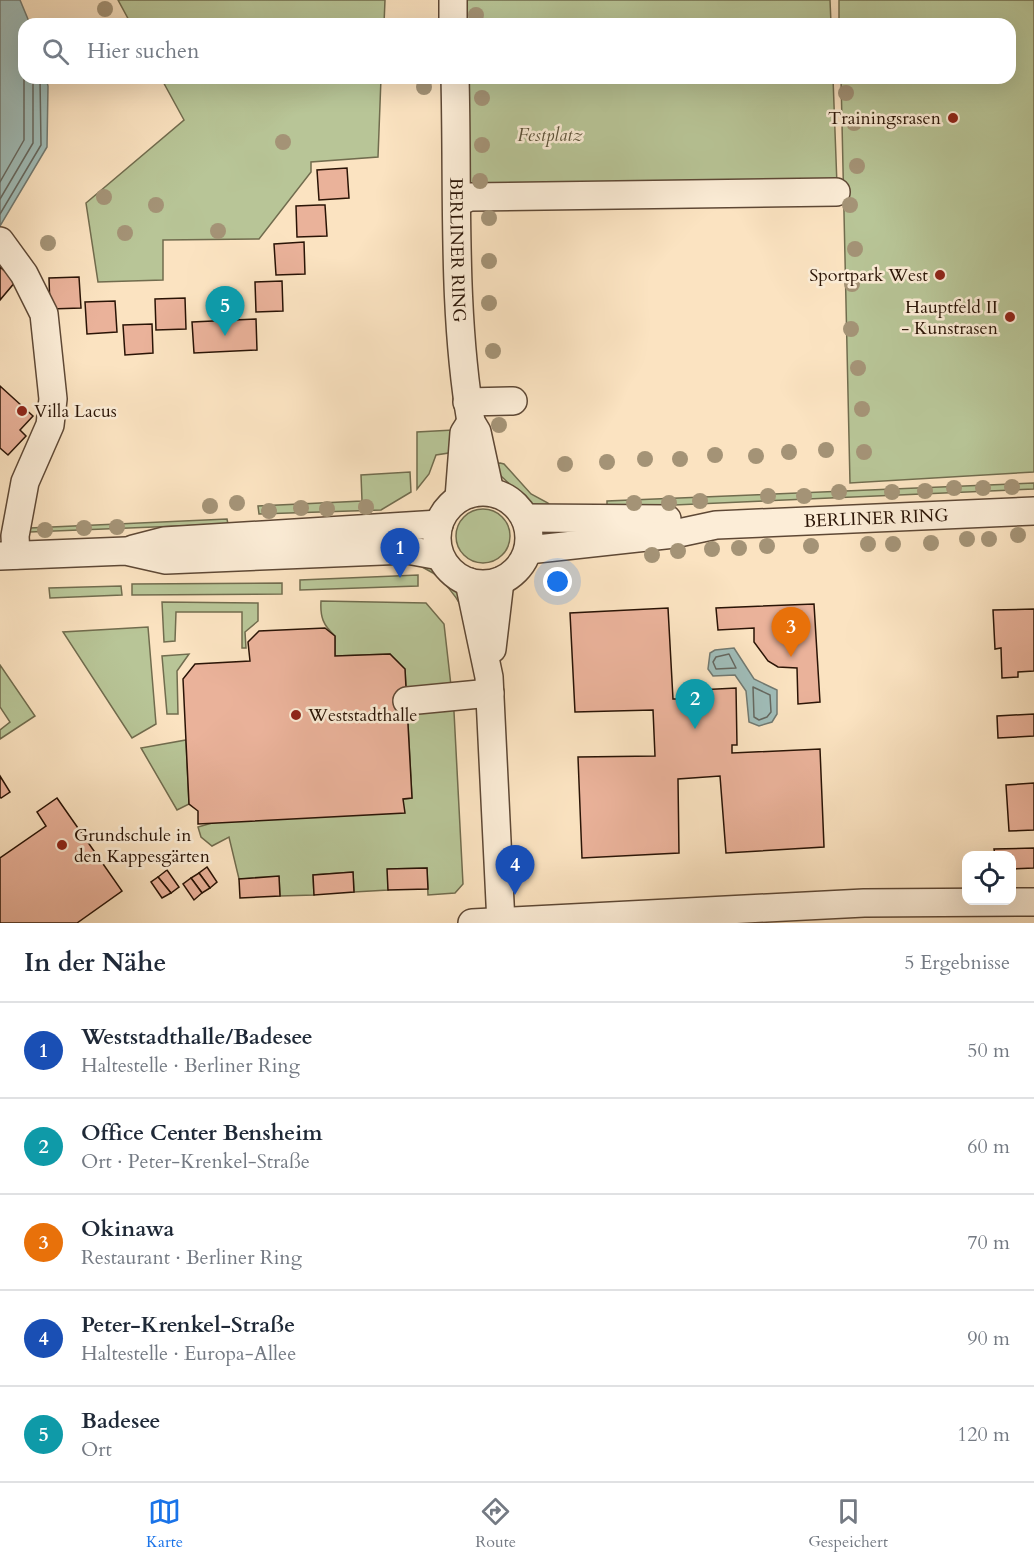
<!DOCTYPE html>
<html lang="de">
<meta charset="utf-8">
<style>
body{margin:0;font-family:Cardo,serif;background:#f6f6f7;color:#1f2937}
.controls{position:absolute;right:18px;bottom:18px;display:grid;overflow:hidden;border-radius:12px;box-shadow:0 6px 24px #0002}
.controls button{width:54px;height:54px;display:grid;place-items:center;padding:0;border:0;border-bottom:2px solid #e0e1e3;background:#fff;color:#1f2937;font:30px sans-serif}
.you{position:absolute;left:558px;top:582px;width:21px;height:21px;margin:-15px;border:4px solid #fff;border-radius:50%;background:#1a73e8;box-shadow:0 0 0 9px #1a73e833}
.badge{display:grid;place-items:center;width:39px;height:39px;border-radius:50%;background:#1a73e8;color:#fff;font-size:20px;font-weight:700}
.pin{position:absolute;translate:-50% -50px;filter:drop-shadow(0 2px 3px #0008)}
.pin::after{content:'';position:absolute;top:32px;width:21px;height:18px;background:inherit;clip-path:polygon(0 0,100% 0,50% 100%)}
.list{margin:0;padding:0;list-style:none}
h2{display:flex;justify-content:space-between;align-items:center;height:78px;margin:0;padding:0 24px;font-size:26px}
h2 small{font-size:20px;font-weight:400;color:#747a83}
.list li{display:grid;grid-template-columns:39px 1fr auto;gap:18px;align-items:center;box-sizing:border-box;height:96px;padding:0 24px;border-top:2px solid #e0e1e3}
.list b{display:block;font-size:22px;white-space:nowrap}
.list p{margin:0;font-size:20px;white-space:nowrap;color:#747a83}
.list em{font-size:20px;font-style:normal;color:#747a83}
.icon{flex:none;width:33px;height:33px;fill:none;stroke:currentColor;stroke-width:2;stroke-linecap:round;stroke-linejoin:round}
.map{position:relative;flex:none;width:1034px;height:923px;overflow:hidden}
.search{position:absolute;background:#fff;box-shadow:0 6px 24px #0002;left:18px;right:18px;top:18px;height:66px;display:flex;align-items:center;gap:15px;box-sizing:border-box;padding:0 21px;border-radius:18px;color:#747a83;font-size:22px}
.sheet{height:558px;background:#fff}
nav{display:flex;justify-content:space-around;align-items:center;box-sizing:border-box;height:84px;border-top:2px solid #e0e1e3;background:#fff;font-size:16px;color:#747a83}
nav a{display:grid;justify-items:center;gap:3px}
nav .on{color:#1a73e8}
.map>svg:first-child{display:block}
</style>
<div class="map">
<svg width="1034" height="923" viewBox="0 0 1034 923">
<rect width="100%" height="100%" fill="#fbe3c1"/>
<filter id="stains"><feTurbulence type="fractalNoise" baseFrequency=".00333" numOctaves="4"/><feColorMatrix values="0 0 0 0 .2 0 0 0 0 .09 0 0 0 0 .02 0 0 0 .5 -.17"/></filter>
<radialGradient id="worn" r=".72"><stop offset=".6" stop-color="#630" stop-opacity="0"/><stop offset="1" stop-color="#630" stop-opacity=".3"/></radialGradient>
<g fill="#b8c597" stroke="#716c4e" stroke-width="1.5">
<path d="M118,0h267l-1,24h-253z"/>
<path d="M466,0h364l1,24h-365z"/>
<path d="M839,0h195v472l-184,11 -9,-405h169v-54h-171z"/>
<path d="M161,78h220l-3,79 -67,5v10l-52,67 -96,1v40l-65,2 -12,-79 98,-83z"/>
<path d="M466,78h367l4,107 -372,8z"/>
<path d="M453,430l2,22 -19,3 -7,19 -12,15v-57z"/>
<path d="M500,463l4,1 27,30 17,9 4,5h-17l-35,-33 -6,-11z"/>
<path d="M410,472l1,20 -30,18 -122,4 -1,-8 104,-5 -1,-26z"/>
<path d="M1034,483v6l-427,19v-7z"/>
<circle cx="483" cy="536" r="27"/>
<path d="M227,519l1,5 -198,8v-4z"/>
<path d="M414,559l19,6 27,26 1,15c-7,-13 -17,-24 -28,-33 -8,-5 -14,-6 -19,-14z"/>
<path d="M418,575v11l-118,4v-10z"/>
<path d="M282,583v11l-150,1v-11z"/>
<path d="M121,586l1,9 -72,3 -1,-10z"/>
<path d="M321,601l105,2 18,21 10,88 9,172 -8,9 -27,2 -1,-27 -39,1v21l-34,2 -1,-20 -40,3 1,20 -34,1 -1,-19 -40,2 -10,-42 -17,9 -11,-9 -3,-10 14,-4 200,-25 -7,-129 -15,-15 -55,2v-20c-12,-11 -15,-19 -14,-35z"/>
<path d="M162,602l96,1v18l-13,11 1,16h-4v-36h-66l-1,29 -11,1z"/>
<path d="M148,627l8,97 -24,14 -69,-106z"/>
<path d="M189,654l-12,17 1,43h-11l-5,-58z"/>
<path d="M0,665l35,51 -35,23v-9l10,-8 -10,-15z"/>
<path d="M186,740l3,64 -12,6 -36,-62z"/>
</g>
<g fill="#a0bdb9" stroke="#717971" stroke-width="1.5">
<path d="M0,0h20l10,24h-6v54h22l2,8 -1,61 -47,79z"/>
<path d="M734,648l20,31 23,11v24l-5,8 -13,4 -10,-4 -3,-31 -11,-16 -22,1 -5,-7 2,-16 5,-3z"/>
</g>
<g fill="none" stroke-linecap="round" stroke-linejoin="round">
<g stroke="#656860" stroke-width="1.5">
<path d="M0,182l24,-42v-64"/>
<path d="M0,199l33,-56v-65"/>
<path d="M0,214l41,-69 -1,-67"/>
<path d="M729,654l7,14 -20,1 -3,-7 3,-5z"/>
<path d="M753,687l17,8 1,17 -4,5 -8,3 -5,-3z"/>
</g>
</g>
<g fill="#eab29a" stroke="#2a1406" stroke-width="1.5">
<path d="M347,168l2,30 -30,2 -2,-30z"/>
<path d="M319,205h6l2,31 -30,1 -1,-31z"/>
<path d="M304,242l1,32 -29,1 -2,-31z"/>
<path d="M0,267l16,14 -16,19z"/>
<path d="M79,277l2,31 -31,1 -1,-31z"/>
<path d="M282,281l1,30 -27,1 -1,-30z"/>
<path d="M185,298l1,31 -30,1 -1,-31z"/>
<path d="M115,301l2,31 -30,2 -2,-32z"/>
<path d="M256,319l1,31 -63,3 -2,-31z"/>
<path d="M152,324l1,29 -28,2 -2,-30z"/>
<path d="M0,386l33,30 -13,14 6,6 -18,19 -8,-7z"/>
<path d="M814,604l6,98 -22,2 -1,-36 -19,-1 -10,-6 -14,-19v-14l-36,2 -2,-22z"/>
<path d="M668,608l5,91h6v-8l57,-3 1,57h-5v8l88,-4 4,98 -98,6 -6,-77 -42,3 1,74 -97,5 -4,-101 77,-1 -2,-46 -78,2 -5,-99z"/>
<path d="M1034,609v62l-16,1v5l-16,1 -1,-30 -6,1 -2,-39z"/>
<path d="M325,628l10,8v20l55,-2 15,15 7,129 -9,1 2,14 -207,11v-13l-9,-7 -6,-125 12,-15 55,-3 -2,-19 11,-11z"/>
<path d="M1034,714v22l-36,2 -1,-22z"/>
<path d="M0,776l10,16 -9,6 -1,-1z"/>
<path d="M1034,783v47l-25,1 -3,-46z"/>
<path d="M57,798l65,93 -45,32h-77v-65l46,-32 -9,-14z"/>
<path d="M1034,848v20l-22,1v-14h-17l-1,-6z"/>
<path d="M207,867l10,15 -7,6 -11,-15z"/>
<path d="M427,868l1,21 -40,1 -1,-21z"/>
<path d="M167,870l12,17 -8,6 -13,-16z"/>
<path d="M353,872l1,20 -40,3 -1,-20z"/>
<path d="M199,873l11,15 -8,5 -11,-15z"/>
<path d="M279,876l1,20 -40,2 -1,-19z"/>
<path d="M158,877l13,16 -9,5 -11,-16z"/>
<path d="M191,878l11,15 -8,7 -11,-16z"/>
</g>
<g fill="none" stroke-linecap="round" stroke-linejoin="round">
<g stroke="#5e4835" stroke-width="30">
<g id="minor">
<path d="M453,0v24"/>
<path id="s1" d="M455,78c3,114 -3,231 16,344l6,10 13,60"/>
<path d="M458,202l12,-5 366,-5"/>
<path d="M0,241l24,33 20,40 9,85 -3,26 -25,57 -10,54 1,19"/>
<path d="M467,402l46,-1"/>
<circle cx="483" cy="538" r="46"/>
<path d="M459,498l5,-65 7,-11"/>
<path d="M525,518l142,1"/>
<path d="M133,549l31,-8 275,-17"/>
<path id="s2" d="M528,550l146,-16 42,-9 318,-14"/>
<path d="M0,556l126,-5 40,9 241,-10 33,6"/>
<path d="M469,582l20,95 12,246"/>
<path d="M492,649l8,-68"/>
<path d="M407,701l83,-8"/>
<path d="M472,923l392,-20 170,-1"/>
</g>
</g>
<use href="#minor" stroke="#fcedd7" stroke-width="27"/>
</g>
<g fill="#a49376">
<circle cx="105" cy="9" r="8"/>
<circle cx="476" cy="15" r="8"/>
<circle cx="424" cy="87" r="8"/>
<circle cx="846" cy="93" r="8"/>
<circle cx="482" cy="98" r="8"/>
<circle cx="854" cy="123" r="8"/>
<circle cx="283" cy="142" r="8"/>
<circle cx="482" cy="145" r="8"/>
<circle cx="857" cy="166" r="8"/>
<circle cx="480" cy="181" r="8"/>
<circle cx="104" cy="197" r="8"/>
<circle cx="156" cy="205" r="8"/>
<circle cx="850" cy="205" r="8"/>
<circle cx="489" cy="218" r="8"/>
<circle cx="218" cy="231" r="8"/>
<circle cx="125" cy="233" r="8"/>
<circle cx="48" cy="243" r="8"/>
<circle cx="855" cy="249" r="8"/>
<circle cx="489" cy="261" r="8"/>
<circle cx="852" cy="284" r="8"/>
<circle cx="489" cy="303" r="8"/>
<circle cx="851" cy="329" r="8"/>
<circle cx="493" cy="351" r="8"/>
<circle cx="858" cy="368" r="8"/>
<circle cx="862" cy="409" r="8"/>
<circle cx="499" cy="425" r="8"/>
<circle cx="826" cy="450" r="8"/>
<circle cx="789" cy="452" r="8"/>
<circle cx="864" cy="452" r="8"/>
<circle cx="715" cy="455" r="8"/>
<circle cx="756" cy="456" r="8"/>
<circle cx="645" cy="459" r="8"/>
<circle cx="680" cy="459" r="8"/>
<circle cx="607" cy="462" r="8"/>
<circle cx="565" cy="464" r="8"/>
<circle cx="1012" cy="487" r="8"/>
<circle cx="954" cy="488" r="8"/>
<circle cx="983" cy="488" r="8"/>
<circle cx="925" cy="491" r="8"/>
<circle cx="839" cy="492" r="8"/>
<circle cx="892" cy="492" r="8"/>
<circle cx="768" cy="496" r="8"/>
<circle cx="804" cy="496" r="8"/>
<circle cx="700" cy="501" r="8"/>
<circle cx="237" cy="503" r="8"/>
<circle cx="634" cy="503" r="8"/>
<circle cx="669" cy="503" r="8"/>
<circle cx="210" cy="506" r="8"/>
<circle cx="366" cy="507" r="8"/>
<circle cx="301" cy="508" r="8"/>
<circle cx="327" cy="509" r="8"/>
<circle cx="269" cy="511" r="8"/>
<circle cx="117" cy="527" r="8"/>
<circle cx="84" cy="528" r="8"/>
<circle cx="45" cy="530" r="8"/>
<circle cx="1018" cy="535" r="8"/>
<circle cx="967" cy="539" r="8"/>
<circle cx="989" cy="539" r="8"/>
<circle cx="931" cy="543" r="8"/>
<circle cx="868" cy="544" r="8"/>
<circle cx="893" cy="544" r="8"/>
<circle cx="767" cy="546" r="8"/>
<circle cx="811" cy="546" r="8"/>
<circle cx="739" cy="548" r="8"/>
<circle cx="712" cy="549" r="8"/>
<circle cx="678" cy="551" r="8"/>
<circle cx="652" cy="555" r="8"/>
</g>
<g fill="#8f2418" stroke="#fcedd7" stroke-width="2">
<circle cx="953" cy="118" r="6"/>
<circle cx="940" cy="275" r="6"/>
<circle cx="1010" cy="317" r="6"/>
<circle cx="22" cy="411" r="6"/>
<circle cx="296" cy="715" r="6"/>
<circle cx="62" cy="845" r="6"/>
</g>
<g text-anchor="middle" stroke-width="5" stroke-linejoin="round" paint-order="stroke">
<g font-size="18" fill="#2a1406" stroke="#fcedd7" text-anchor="end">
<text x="941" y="124">Trainingsrasen</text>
<text x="928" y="281">Sportpark West</text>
<text x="998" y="313">Hauptfeld II<tspan x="998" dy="21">- Kunstrasen</tspan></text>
<text x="34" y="417" text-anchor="start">Villa Lacus</text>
<text x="308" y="721" text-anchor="start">Weststadthalle</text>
<text x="74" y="841" text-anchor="start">Grundschule in<tspan x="74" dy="21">den Kappesgärten</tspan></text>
</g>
<g font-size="18" font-style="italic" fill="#5c5239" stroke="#fcedd7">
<text x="550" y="141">Festplatz</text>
</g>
<g font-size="18" fill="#2a1406" stroke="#fcedd7">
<text dy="6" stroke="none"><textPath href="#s1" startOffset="172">BERLINER RING</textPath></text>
<text dy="6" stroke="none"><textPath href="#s2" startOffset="350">BERLINER RING</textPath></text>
</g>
</g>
<rect width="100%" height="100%" filter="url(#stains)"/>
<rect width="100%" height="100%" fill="url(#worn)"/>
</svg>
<div class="controls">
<button><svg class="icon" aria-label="locate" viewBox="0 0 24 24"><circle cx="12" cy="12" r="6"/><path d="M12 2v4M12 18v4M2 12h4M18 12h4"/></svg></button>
</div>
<div class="you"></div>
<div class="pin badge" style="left:400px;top:578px;background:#1a4fb4">1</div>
<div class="pin badge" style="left:695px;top:729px;background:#0f9aa8">2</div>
<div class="pin badge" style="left:791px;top:657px;background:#e8710a">3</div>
<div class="pin badge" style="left:515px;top:895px;background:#1a4fb4">4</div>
<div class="pin badge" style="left:225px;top:336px;background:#0f9aa8">5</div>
<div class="search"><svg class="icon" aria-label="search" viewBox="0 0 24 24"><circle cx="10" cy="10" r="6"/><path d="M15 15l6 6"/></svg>Hier suchen</div>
</div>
<section class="sheet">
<h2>In der Nähe<small>5 Ergebnisse</small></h2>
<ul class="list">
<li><span class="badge" style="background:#1a4fb4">1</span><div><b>Weststadthalle/Badesee</b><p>Haltestelle · Berliner Ring</p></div><em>50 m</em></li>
<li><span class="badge" style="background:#0f9aa8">2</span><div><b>Office Center Bensheim</b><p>Ort · Peter-Krenkel-Straße</p></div><em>60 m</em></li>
<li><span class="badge" style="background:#e8710a">3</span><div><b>Okinawa</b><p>Restaurant · Berliner Ring</p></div><em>70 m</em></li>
<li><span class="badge" style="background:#1a4fb4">4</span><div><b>Peter-Krenkel-Straße</b><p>Haltestelle · Europa-Allee</p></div><em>90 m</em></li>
<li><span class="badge" style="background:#0f9aa8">5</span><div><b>Badesee</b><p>Ort</p></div><em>120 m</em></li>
</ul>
</section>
<nav>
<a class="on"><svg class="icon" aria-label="map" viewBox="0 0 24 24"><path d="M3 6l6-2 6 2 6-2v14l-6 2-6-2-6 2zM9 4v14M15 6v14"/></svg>Karte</a>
<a><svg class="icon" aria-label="directions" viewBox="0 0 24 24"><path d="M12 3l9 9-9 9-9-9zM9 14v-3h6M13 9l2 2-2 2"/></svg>Route</a>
<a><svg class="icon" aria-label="saved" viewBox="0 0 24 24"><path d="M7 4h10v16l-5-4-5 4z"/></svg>Gespeichert</a>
</nav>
